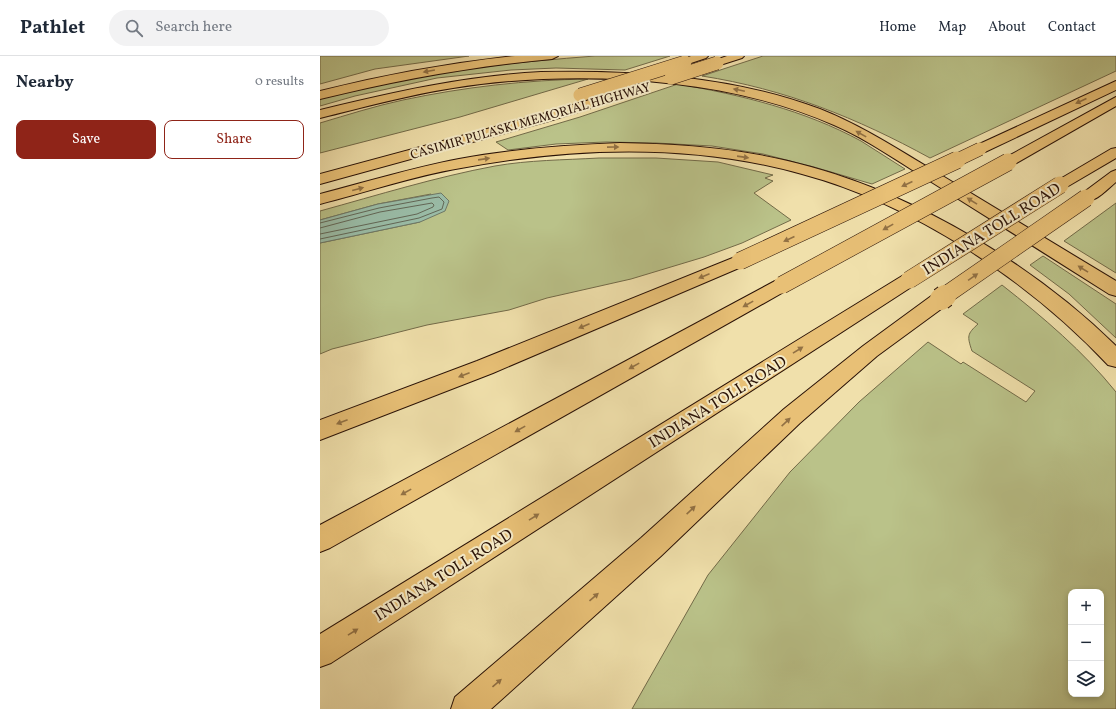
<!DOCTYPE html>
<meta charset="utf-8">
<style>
body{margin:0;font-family:Vollkorn,serif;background:#f2f2f3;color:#1f2937}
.controls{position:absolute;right:12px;bottom:12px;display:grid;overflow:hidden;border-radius:8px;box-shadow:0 2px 6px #0003}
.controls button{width:36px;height:36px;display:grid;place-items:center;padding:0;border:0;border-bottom:1px solid #e0e1e3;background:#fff;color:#1f2937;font:20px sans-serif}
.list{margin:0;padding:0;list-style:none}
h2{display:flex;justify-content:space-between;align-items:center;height:52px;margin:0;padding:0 16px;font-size:17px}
h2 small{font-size:13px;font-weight:400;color:#747a83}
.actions{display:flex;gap:8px;padding:12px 16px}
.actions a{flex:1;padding:9px 0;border:1px solid #8f2418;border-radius:8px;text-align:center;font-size:14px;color:#8f2418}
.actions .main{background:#8f2418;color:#fff}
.icon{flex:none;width:22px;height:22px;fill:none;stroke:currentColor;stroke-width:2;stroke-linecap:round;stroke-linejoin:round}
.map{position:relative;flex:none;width:796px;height:653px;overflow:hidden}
header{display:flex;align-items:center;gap:24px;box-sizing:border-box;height:56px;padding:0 20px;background:#fff;border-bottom:1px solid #e0e1e3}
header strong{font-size:19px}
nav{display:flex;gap:22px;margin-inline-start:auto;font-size:14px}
.search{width:280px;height:36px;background:#f2f2f3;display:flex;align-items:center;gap:10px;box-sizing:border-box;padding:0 14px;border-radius:22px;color:#747a83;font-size:15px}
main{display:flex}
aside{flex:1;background:#fff}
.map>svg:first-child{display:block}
</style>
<header>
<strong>Pathlet</strong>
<div class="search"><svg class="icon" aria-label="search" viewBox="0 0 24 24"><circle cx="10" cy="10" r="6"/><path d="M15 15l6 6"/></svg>Search here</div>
<nav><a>Home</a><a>Map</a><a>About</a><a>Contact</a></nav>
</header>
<main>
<aside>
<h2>Nearby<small>0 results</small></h2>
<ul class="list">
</ul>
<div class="actions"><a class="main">Save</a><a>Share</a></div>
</aside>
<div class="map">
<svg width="796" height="653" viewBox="0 0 796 653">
<rect width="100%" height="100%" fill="#f0e0ab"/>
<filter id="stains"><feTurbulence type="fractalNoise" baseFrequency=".005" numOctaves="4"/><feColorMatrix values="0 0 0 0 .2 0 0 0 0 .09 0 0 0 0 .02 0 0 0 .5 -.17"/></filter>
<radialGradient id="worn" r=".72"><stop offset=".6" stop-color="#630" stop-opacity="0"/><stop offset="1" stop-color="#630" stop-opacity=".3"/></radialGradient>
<g fill="#bac289" stroke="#726a48" fill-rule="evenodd">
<path d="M0,0h149l-94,13 -55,15z"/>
<path d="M275,0h75l-45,14 -69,-2 -45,2 -74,8 -82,18 -35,10v-7c53,-14 108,-26 162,-32 38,-5 75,-8 113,-11z"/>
<path d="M443,0h353v15l-186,87c-73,-40 -145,-69 -228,-82z"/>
<path d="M268,23l-128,38 -140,36v-30c27,-8 55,-17 83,-23 61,-13 123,-20 185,-21z"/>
<path d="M358,28c63,11 126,26 183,57 15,9 29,19 44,28l-33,15 -58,-17 -51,-13 -51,-8 -56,-3 -50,-1 -50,2 -48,6 -12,-8 84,-25z"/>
<path d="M279,102h57l62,4 55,13 -8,3 8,3 -19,12 37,27 -49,23 -38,14 -73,22 -84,19 -38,12 -82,15 -95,24 -12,5v-111l100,-21 11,-28 -53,10 -58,16v-9c58,-16 116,-34 175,-45 34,-6 69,-6 104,-8z"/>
<path d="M796,147v70l-52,-32z"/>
<path d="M723,200l73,48v34l-47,-44 -39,-29z"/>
<path d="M682,229c42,33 81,66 114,107v317h-484l76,-134 82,-103 69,-70 69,-60 33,22 2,-2 63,40 9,-11 -63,-40c-5,-15 -5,-17 6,-27l-15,-10zM751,536h30v102h-30z"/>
</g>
<path fill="#9abda8" stroke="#6d7867" d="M121,137l8,8 -4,10 -25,11 -100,21v-23l58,-16z"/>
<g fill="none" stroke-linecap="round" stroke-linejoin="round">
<g stroke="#626757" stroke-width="1">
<path d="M0,167l59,-15 53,-10 7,-1 5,5 -2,7 -23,9 -99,21"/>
<path d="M0,172l60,-16 52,-9 2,2 -1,2 -16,7 -97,20"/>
</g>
<g stroke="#291106" stroke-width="2">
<g id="motorway">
<path d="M195,0h43l-6,3c-79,7 -155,21 -232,40v-8c64,-16 129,-28 195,-35z"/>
<path d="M371,0h17l-2,2 -21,7 -4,-1 -2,-2 2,-2z"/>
<path d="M407,0h17l-2,2 -25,8 -4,-1 -2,-2 2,-2z"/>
<path d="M221,16c94,-2 191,4 279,37 43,17 82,43 121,66 59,36 117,71 175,106v15l-7,-2c-58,-37 -117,-74 -176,-111 -33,-20 -64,-43 -99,-58 -110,-49 -263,-56 -381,-37 -45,7 -89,19 -133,30v-8c74,-18 145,-34 221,-38z"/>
<path d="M796,25v9l-131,62 -5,1 -5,-1 -2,-3 2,-3z"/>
<path d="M296,36l4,1 2,3 -2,3 -71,22 -229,63v-10l219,-59z"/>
<path d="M796,41v9l-103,59 -5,1 -5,-1 -2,-3 2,-3z"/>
<path d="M300,87c65,1 129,6 191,24 109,30 225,100 305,179v21l-8,-2c-79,-84 -194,-161 -306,-191 -110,-31 -229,-27 -341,-6 -48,8 -94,24 -141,36v-10c46,-12 92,-26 139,-35 53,-10 107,-14 161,-16z"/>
<path d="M796,92v10l-51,30 -5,2 -5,-2 -3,-3 3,-3 56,-33z"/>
<path d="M796,114v12c-10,8 -22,23 -36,19l-2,-3 2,-3 31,-23z"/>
<path d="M420,199l6,2 3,4 -3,4 -253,108 -173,67v-20l157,-59z"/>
<path d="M589,218l7,2 2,4 -2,4 -585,379 -11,4v-33l582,-358z"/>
<path d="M462,223l7,2 2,4 -2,4 -459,259 -10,4v-27l455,-244z"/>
<path d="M621,236l7,2 3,5 -3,5 -71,52 -77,67 -139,133 -170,153h-40l4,-12 186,-159 143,-129 79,-63 71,-52z"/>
</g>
</g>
<use href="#motorway" fill="#e8c076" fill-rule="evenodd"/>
<g stroke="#291106" stroke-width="14" stroke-linecap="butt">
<g id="motorway-bridge-far2">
<path d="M351,22l46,-15"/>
<path d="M260,39l105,-33"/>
<path d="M635,105l25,-12"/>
</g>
</g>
<g stroke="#291106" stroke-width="18" stroke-linecap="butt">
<g id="motorway-bridge-far1">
<path d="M420,205l217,-101"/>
<path d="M589,224l151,-95"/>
<path d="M462,229l226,-123"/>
<path d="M623,241l143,-99"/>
</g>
</g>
<g stroke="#291106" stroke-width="24" stroke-linecap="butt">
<path id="motorway-bridge" d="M621,243l4,-3"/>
</g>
<use href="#motorway-bridge-far2" stroke="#e8c076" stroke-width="13"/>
<use href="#motorway-bridge-far1" stroke="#e8c076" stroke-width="17"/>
<use href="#motorway-bridge" stroke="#e8c076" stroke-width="22"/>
</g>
<defs><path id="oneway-solid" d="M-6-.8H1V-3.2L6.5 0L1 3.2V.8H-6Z"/></defs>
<g fill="#927144">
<use href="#oneway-solid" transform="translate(109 15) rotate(170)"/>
<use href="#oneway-solid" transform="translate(419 34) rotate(-168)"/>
<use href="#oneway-solid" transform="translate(761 45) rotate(155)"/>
<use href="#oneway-solid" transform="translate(541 78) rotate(-151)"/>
<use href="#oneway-solid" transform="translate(293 91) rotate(-1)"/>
<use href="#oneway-solid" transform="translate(423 101) rotate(8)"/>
<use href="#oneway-solid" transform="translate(164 103) rotate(-8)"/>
<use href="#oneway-solid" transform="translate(587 128) rotate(155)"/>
<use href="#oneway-solid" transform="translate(38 133) rotate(-15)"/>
<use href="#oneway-solid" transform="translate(652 145) rotate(-148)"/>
<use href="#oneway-solid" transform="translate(568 171) rotate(151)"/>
<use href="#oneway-solid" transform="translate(469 183) rotate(156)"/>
<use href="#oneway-solid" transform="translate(763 213) rotate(-148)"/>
<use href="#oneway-solid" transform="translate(384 220) rotate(157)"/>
<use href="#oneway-solid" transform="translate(653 221) rotate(-35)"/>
<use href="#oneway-solid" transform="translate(428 248) rotate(151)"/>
<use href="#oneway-solid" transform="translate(264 270) rotate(157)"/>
<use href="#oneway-solid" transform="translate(478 294) rotate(-32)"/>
<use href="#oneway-solid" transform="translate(314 310) rotate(151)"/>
<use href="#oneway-solid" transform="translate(144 319) rotate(159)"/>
<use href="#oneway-solid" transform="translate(22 366) rotate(159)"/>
<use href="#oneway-solid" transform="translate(466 366) rotate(-43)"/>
<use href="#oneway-solid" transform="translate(200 373) rotate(151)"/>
<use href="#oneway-solid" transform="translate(86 436) rotate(151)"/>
<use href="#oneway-solid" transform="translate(371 454) rotate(-43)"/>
<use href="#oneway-solid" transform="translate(214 461) rotate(-32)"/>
<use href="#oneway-solid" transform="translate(274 541) rotate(-41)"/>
<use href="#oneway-solid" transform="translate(33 576) rotate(-32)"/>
<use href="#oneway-solid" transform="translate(177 627) rotate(-41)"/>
</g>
<g text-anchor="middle" stroke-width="4" stroke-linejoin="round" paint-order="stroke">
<g font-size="13" fill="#291106" stroke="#f5ebc8">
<text transform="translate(210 64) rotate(-16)" y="5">CASIMIR PULASKI MEMORIAL HIGHWAY</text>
</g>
<g font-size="16" fill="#291106" stroke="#f5ebc8">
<text transform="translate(671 172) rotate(-32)" y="6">INDIANA TOLL ROAD</text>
<text transform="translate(397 345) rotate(-32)" y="6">INDIANA TOLL ROAD</text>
<text transform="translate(123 518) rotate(-32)" y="6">INDIANA TOLL ROAD</text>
</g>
</g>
<rect width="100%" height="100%" filter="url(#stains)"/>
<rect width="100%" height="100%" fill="url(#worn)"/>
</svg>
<div class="controls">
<button>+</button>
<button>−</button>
<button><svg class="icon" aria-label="layers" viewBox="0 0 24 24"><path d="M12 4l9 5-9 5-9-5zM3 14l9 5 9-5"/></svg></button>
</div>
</div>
</main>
